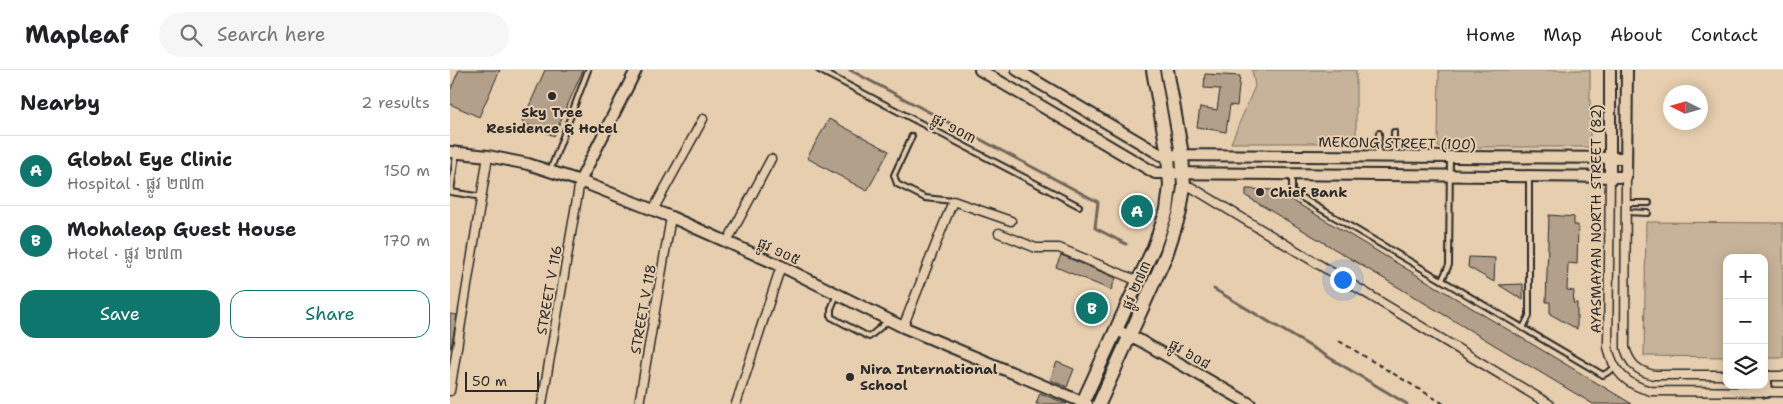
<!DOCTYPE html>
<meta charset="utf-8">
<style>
body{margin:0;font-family:"Shantell Sans","Noto Sans Khmer",sans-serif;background:#f6f6f6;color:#202124}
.controls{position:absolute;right:15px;bottom:15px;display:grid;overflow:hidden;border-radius:10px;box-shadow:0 2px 12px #0003}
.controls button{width:45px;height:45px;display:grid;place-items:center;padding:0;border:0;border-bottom:1px solid #e0e0e0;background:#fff;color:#202124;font:25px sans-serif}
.compass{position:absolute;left:1213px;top:15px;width:45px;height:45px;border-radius:50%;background:#fff;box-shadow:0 2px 12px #0003;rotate:275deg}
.scale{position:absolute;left:15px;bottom:12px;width:74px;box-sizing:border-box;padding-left:5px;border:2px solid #2b2b2b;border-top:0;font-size:14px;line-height:18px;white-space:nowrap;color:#2b2b2b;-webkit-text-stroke:4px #e6ceae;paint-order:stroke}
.you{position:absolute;left:892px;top:209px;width:18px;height:18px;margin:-12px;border:4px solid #fff;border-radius:50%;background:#1a73e8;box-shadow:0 0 0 8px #1a73e833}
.badge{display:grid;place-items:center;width:32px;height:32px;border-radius:50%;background:#0f766e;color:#fff;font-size:16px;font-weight:700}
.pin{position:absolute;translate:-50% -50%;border:2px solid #fff;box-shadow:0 1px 5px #0006}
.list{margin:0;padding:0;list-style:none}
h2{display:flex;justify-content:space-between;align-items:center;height:65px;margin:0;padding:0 20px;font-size:21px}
h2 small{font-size:16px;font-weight:400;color:#757577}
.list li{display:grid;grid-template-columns:32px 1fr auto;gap:15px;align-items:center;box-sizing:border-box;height:70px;padding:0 20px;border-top:1px solid #e0e0e0}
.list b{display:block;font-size:19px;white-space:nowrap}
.list p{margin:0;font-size:16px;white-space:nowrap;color:#757577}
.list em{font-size:16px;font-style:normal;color:#757577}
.actions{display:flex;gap:10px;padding:15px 20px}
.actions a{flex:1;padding:11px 0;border:1px solid #0f766e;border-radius:15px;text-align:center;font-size:18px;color:#0f766e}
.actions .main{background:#0f766e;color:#fff}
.icon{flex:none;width:28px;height:28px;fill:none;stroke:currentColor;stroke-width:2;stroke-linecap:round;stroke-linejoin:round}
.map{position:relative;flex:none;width:1333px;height:334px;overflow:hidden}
header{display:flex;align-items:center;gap:30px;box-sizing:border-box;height:70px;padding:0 25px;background:#fff;border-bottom:1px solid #e0e0e0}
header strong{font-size:24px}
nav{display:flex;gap:28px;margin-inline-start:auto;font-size:18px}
.search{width:350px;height:45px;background:#f6f6f6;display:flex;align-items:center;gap:12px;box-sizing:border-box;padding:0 18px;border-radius:28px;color:#757577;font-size:19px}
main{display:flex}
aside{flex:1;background:#fff}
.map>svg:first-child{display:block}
</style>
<header>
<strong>Mapleaf</strong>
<div class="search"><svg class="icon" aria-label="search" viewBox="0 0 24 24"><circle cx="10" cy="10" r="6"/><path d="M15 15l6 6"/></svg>Search here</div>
<nav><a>Home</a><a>Map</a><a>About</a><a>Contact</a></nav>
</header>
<main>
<aside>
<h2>Nearby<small>2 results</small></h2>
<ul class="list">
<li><span class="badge">A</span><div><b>Global Eye Clinic</b><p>Hospital · ផ្លូវ ២៧៣</p></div><em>150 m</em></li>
<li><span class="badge">B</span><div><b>Mohaleap Guest House</b><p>Hotel · ផ្លូវ ២៧៣</p></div><em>170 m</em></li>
</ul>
<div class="actions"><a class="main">Save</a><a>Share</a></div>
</aside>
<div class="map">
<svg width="1333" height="334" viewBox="0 0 1333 334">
<rect width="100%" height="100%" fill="#e6ceae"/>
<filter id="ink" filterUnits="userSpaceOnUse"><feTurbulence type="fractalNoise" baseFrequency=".02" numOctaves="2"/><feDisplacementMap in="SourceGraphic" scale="10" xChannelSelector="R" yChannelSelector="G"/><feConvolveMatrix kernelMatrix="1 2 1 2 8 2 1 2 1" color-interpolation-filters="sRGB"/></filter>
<g filter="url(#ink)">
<g fill="#c7b399" stroke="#796f62">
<path d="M802,0h104v73h-125l24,-57z"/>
<path d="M989,0h151v77h-152z"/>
<path d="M1196,152l137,1v134h-19v-99h-37v99l-83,-1z"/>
</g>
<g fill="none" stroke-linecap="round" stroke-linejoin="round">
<g stroke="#6f665a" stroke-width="3">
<path d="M400,0l248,132 -3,26 31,16"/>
<path d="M764,219l193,115"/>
</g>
</g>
<g fill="#b2a08a" stroke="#2b2b2b">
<path d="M9,0h41l-21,47 -29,-13v-13z"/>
<path d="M95,0h38l-29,66 -32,-14z"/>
<path d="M755,4l35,2 -3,30 -7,-1 -4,27 -29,-5 3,-20 17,3 3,-21 -16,-1z"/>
<path d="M379,49l60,32 -22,40 -60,-33z"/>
<path d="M796,119l29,1 357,214h-39l-347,-208z"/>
<path d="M1099,145l25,2v8h4l-1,39 -9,-1 -1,27 7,1 -1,12h4v26l-27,-15v-12h-4z"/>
<path d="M611,185l55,23 -5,12 -55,-23z"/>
<path d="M1019,187l26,1 -1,24 -26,-15z"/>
<path d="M1073,214v16l-24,-15z"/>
<path d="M0,244l7,1 -6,33h-1z"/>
<path d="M607,292l17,7 -7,18 -17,-7z"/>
<path d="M590,323l27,11h-31z"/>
</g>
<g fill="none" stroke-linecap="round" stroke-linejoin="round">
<g stroke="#2b2b2b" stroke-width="8">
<g id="service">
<path d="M369,0l260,136"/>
<path d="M944,62v24"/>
<path d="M462,66l-18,39 3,9 28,14 28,3"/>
<path d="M6,85l-5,37 31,5"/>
<path d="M928,85l1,-22"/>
<path d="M100,101l38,-101"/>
<path d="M842,105v17l311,183 12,-7"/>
<path d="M1176,133h23"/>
<path d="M1176,142l22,1"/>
<path d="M992,210l7,-15 1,-106"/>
<path d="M387,224l-6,15v8l38,20 19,-16"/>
<path d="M1073,258l6,-12v-139"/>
</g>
</g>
<g stroke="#2b2b2b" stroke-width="11">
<g id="minor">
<path d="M1160,107l-2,170c5,25 19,38 43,44l132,1"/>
<path d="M1176,107l-1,171c5,16 12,23 29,27h73"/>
<path d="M734,117h7l358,217"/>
<path d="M203,140l50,-91"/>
<path d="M549,163l37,15h23l79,33"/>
<path d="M277,172l44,-83"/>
<path d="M453,257l50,-126 58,20"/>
<path d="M1314,306h19"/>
<path d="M0,321l38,-235"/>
<path d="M92,334l38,-223"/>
<path d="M189,334l32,-187"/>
<path d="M286,334l45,-138"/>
</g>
</g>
<g stroke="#2b2b2b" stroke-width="14">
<g id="tertiary">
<path d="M530,0l175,103 471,4 1,-107"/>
<path d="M567,0l144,85 465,3"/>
<path d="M0,82l38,4 40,8 52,17 91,36 110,49 122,61 184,77"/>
<path d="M1160,107v-107"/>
<path d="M130,111l56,-111"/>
<path d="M666,260l23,10 111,64"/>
<path d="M1316,322v-16"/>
</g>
</g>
<g stroke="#2b2b2b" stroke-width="16">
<g id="primary">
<path d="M632,334l72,-157 13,-37 3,-24 -2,-31 -15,-85"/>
<path d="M649,334l67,-149 14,-43 4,-25 -2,-33 -15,-84"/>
</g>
</g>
<path stroke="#2b2b2b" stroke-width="2" stroke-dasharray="5 4" stroke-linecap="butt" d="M889,271l105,63"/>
<use href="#service" stroke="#e6ceae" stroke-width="4"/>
<use href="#minor" stroke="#e6ceae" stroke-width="8"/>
<use href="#tertiary" stroke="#e6ceae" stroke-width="10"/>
<use href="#primary" stroke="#e6ceae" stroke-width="12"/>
</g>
</g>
<g fill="#2b2b2b" stroke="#e6ceae" stroke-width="2">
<circle cx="102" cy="26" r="5"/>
<circle cx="810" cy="122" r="5"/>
<circle cx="400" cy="307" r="5"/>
</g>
<g text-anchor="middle" stroke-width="4" stroke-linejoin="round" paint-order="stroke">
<g font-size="14" font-weight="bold" fill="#2b2b2b" stroke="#e6ceae" text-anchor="start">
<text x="102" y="47" text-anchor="middle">Sky Tree<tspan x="102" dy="16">Residence &amp; Hotel</tspan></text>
<text x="820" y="127">Chief Bank</text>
<text x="410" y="304">Nira International<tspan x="410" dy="16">School</tspan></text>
</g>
<g font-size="14" fill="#2b2b2b" stroke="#e6ceae">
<text transform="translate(504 58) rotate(28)" y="5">ផ្លូវ ១០៣</text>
<text transform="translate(947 73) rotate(1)" y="5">MEKONG STREET (100)</text>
<text transform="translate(1146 149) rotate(-90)" y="5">AYASMAYAN NORTH STREET (82)</text>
<text transform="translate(329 181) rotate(25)" y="5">ផ្លូវ ១០៥</text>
<text transform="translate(686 215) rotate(-66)" y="5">ផ្លូវ ២៧៣</text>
<text transform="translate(99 220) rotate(-80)" y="5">STREET V 116</text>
<text transform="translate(193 239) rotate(-80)" y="5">STREET V 118</text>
<text transform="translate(740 284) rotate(30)" y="5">ផ្លូវ ៦០៨</text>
</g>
</g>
</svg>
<div class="controls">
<button>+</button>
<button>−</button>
<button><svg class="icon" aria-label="layers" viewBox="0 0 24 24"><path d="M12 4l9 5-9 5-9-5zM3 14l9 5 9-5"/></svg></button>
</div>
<svg class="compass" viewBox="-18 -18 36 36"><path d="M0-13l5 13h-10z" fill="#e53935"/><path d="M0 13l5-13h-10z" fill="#757577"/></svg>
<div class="scale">50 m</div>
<div class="you"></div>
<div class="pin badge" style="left:687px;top:141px">A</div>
<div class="pin badge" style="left:642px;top:238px">B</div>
</div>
</main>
